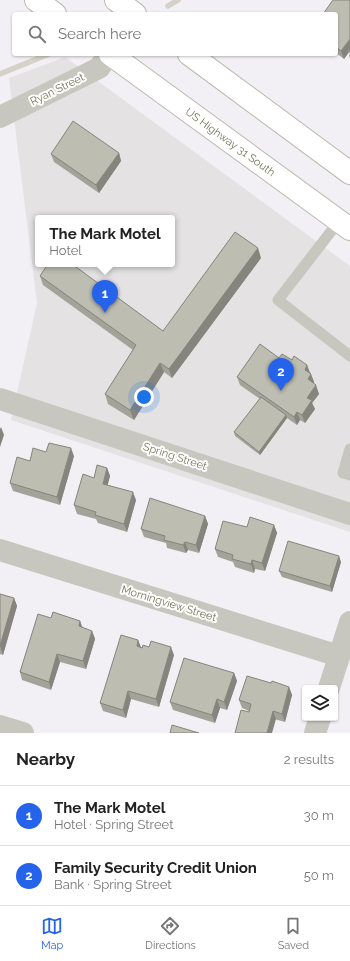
<!DOCTYPE html>
<meta charset="utf-8">
<style>
body{margin:0;font-family:Raleway,sans-serif;background:#f2f2f2;color:#222}
.controls{position:absolute;right:12px;bottom:12px;display:grid;overflow:hidden;border-radius:4px;box-shadow:0 1px 3px #0004}
.controls button{width:36px;height:36px;display:grid;place-items:center;padding:0;border:0;border-bottom:1px solid #e0e0e0;background:#fff;color:#222;font:20px sans-serif}
.you{position:absolute;left:144px;top:397px;width:14px;height:14px;margin:-10px;border:3px solid #fff;border-radius:50%;background:#1a73e8;box-shadow:0 0 0 6px #1a73e833}
.badge{display:grid;place-items:center;width:26px;height:26px;border-radius:50%;background:#2563eb;color:#fff;font-size:13px;font-weight:700}
.pin{position:absolute;translate:-50% -33px;filter:drop-shadow(0 1px 2px #0008)}
.pin::after{content:'';position:absolute;top:21px;width:14px;height:12px;background:inherit;clip-path:polygon(0 0,100% 0,50% 100%)}
.popup{position:absolute;left:35px;top:215px;width:140px;height:52px;box-sizing:border-box;display:grid;place-content:center;border-radius:4px;background:#fff;filter:drop-shadow(0 1px 3px #0005);font-size:13px;white-space:nowrap;color:#767676}
.popup b{font-size:15px;color:#222}
.popup::after{content:'';position:absolute;left:50%;top:100%;margin-left:-8px;border:8px solid transparent;border-top-color:#fff}
.list{margin:0;padding:0;list-style:none}
h2{display:flex;justify-content:space-between;align-items:center;height:52px;margin:0;padding:0 16px;font-size:17px}
h2 small{font-size:13px;font-weight:400;color:#767676}
.list li{display:grid;grid-template-columns:26px 1fr auto;gap:12px;align-items:center;box-sizing:border-box;height:60px;padding:0 16px;border-top:1px solid #e0e0e0}
.list b{display:block;font-size:15px;white-space:nowrap}
.list p{margin:0;font-size:13px;white-space:nowrap;color:#767676}
.list em{font-size:13px;font-style:normal;color:#767676}
.icon{flex:none;width:22px;height:22px;fill:none;stroke:currentColor;stroke-width:2;stroke-linecap:round;stroke-linejoin:round}
.map{position:relative;flex:none;width:350px;height:733px;overflow:hidden}
.search{position:absolute;background:#fff;box-shadow:0 1px 3px #0004;left:12px;right:12px;top:12px;height:44px;display:flex;align-items:center;gap:10px;box-sizing:border-box;padding:0 14px;border-radius:4px;color:#767676;font-size:15px}
.sheet{height:172px;background:#fff}
nav{display:flex;justify-content:space-around;align-items:center;box-sizing:border-box;height:56px;border-top:1px solid #e0e0e0;background:#fff;font-size:11px;color:#767676}
nav a{display:grid;justify-items:center;gap:2px}
nav .on{color:#2563eb}
.map>svg:first-child{display:block}
</style>
<div class="map">
<svg width="350" height="733" viewBox="0 0 350 733">
<rect width="100%" height="100%" fill="#f3f0f5"/>
<path fill="#e4e2e2" fill-rule="evenodd" d="M65,57l285,209v266l-339,-112 26,-117 -28,-225zM38,218h134v46h-134z"/>
<g fill="none" stroke-linecap="round" stroke-linejoin="round">
<g stroke="#d4d1c6" stroke-width="5.5">
<path d="M168,6l10,-6"/>
<path d="M0,74l49,-20"/>
</g>
<g stroke="#babab0" stroke-width="24">
<g id="primary">
<path d="M36,0l19,14"/>
<path d="M116,0l19,14"/>
<path id="s1" d="M110,54l240,175"/>
<path d="M189,54l161,119"/>
</g>
</g>
<g stroke="#c8c7bf" stroke-width="11">
<path d="M339,221l-61,79 72,56"/>
<path d="M350,449l-7,24 7,2"/>
</g>
<g stroke="#c8c7bf" stroke-width="22">
<path d="M0,117l99,-49 10,-14"/>
<path d="M0,399l350,115"/>
<path d="M0,550l339,106"/>
<path d="M329,688l21,-66"/>
<path d="M0,726l23,7"/>
<path d="M315,733l5,-15"/>
</g>
<use href="#primary" stroke="#fff" stroke-width="22"/>
</g>
<g fill="#a3a399">
<path d="M350,0v59l-1,-4 1,-1 -1,-2 -5,7 -8,-6v-39z"/>
<path d="M119,153l2,8 -22,32 -45,-31 -3,-8z"/>
<path d="M261,258l-89,120 -8,-6 -30,48 -26,-16 -3,-10 28,-44 -90,-65 -3,-9 123,55z"/>
<path d="M279,358l13,2 15,5 7,17v2l5,10 -7,9 3,6 -10,14 -5,-3 -3,5 -10,-7 -27,37 -25,-19 -1,-4 26,-33 -20,-14 -3,-8z"/>
<path d="M46,452l28,4 -14,49 -47,-14 -3,-8 20,-22z"/>
<path d="M107,468l3,8 -3,9 29,15 -9,32 -29,-9 -2,-4 -19,-5 -3,-9 20,-27z"/>
<path d="M205,516l3,8 -9,29 -11,-3 -2,3 -19,-5 -1,-5 -22,-6 -3,-8z"/>
<path d="M274,525l3,8 -12,38 -10,-2 -1,4 -19,-6 -2,-5 -15,-5 -3,-8 32,-22z"/>
<path d="M341,562l-9,30 -50,-15 -3,-6z"/>
<path d="M0,594l14,4 3,8 -14,49 -3,-1z"/>
<path d="M51,618l29,3 2,7 10,3 3,8 -9,30 -26,-7 -9,28 -29,-10 -2,-8z"/>
<path d="M138,640l3,7 33,8 -15,52 -28,-8 -5,19 -23,-7 -3,-8z"/>
<path d="M234,673l3,8 -10,29 -7,-2 -5,15 -42,-13 -3,-8z"/>
<path d="M271,683l18,4 3,8 -7,27 -36,-10v-1l-7,-3 -3,-8z"/>
</g>
<g fill="#85847d">
<path d="M350,39v12l-2,-2 1,3 -5,7 -3,-8z"/>
<path d="M119,153l2,8 -22,32 -3,-8z"/>
<path d="M258,248l3,10 -89,120 -3,-9z"/>
<path d="M160,363l4,9 -30,48 -4,-10z"/>
<path d="M307,365l3,9 -5,-4z"/>
<path d="M311,374l3,8 -3,6 -3,-9z"/>
<path d="M316,385l3,9 -7,9 3,6 -10,14 -3,-8 5,-17z"/>
<path d="M297,412l3,8 -3,5 -3,-8z"/>
<path d="M286,415l1,3 -27,37 -1,-3z"/>
<path d="M1,427l3,8 -4,12v-18z"/>
<path d="M71,448l3,8 -14,49 -3,-8z"/>
<path d="M107,468l3,8 -4,16 -3,-8z"/>
<path d="M133,492l3,8 -9,32 -3,-8z"/>
<path d="M205,516l3,8 -9,29 -3,-8z"/>
<path d="M274,525l3,8 -12,38 -3,-8z"/>
<path d="M185,542l3,8 -2,3 -3,-8z"/>
<path d="M339,556l2,6 -9,30 -2,-6z"/>
<path d="M252,560l3,9 -1,4 -3,-9z"/>
<path d="M14,598l3,8 -14,49 -3,-9z"/>
<path d="M80,621l3,8 -4,-3z"/>
<path d="M92,631l3,8 -9,30 -3,-8z"/>
<path d="M138,640l3,8 -4,-2z"/>
<path d="M171,647l3,8 -15,52 -3,-8z"/>
<path d="M57,654l3,8 -9,28 -2,-8z"/>
<path d="M234,673l3,8 -10,29 -3,-8z"/>
<path d="M289,687l3,8 -7,27 -3,-8z"/>
<path d="M128,691l3,8 -5,19 -3,-8z"/>
<path d="M217,699l3,9 -5,15 -3,-8z"/>
<path d="M273,711l3,8 -4,14h-5z"/>
</g>
<g fill="#bebdb2" stroke="#85847d">
<path d="M333,0h17v39l-9,12 -5,-4v-33h-13z"/>
<path d="M73,121l46,32 -23,32 -45,-31z"/>
<path d="M235,232l23,16 -89,121 -9,-6 -30,47 -25,-16 31,-49 -96,-69 8,-12h24l91,67z"/>
<path d="M260,344l19,14 3,-4 10,6 2,-4 13,9 -2,5 6,4 -3,5 8,6 -9,13 5,2 -10,15 -5,-3 -3,5 -57,-40z"/>
<path d="M261,397l25,18 -27,37 -25,-20z"/>
<path d="M49,443l22,5 -14,49 -47,-14 7,-26 13,4 3,-13 13,4z"/>
<path d="M97,465l10,3 -4,16 30,8 -9,32 -29,-9 1,-3 -22,-7 9,-31 11,4z"/>
<path d="M150,498l55,18 -9,29 -11,-3 -2,3 -19,-5 1,-4 -24,-7z"/>
<path d="M250,517l24,8 -12,38 -10,-3 -1,4 -19,-5 1,-4 -18,-6 8,-28 24,6z"/>
<path d="M288,541l51,15 -9,30 -51,-15z"/>
<path d="M0,594l14,4 -14,48z"/>
<path d="M53,612l27,9 -1,5 13,5 -9,30 -26,-7 -8,28 -29,-10 18,-58 13,4z"/>
<path d="M121,635l17,5 -1,6 5,2 1,-3 6,2 2,-6 20,6 -15,52 -28,-8 -5,19 -23,-7z"/>
<path d="M184,658l50,15 -10,29 -7,-3 -5,16 -42,-13z"/>
<path d="M247,676l24,7 1,-2 17,6 -7,27 -9,-3 -6,22h-32l6,-23 8,2 2,-8 -12,-4z"/>
<path d="M172,725l27,8h-29z"/>
</g>
<g text-anchor="middle" stroke-width="4" stroke-linejoin="round" paint-order="stroke">
<g font-size="11" fill="#78785a" stroke="#fff">
<text transform="translate(57 89) rotate(-26)" y="4">Ryan Street</text>
<text dy="4" stroke="none"><textPath href="#s1" startOffset="149">US Highway 31 South</textPath></text>
<text transform="translate(175 456) rotate(18)" y="4">Spring Street</text>
<text transform="translate(169 603) rotate(17)" y="4">Morningview Street</text>
</g>
</g>
</svg>
<div class="controls">
<button><svg class="icon" aria-label="layers" viewBox="0 0 24 24"><path d="M12 4l9 5-9 5-9-5zM3 14l9 5 9-5"/></svg></button>
</div>
<div class="you"></div>
<div class="pin badge" style="left:105px;top:313px">1</div>
<div class="popup"><b>The Mark Motel</b>Hotel</div>
<div class="pin badge" style="left:281px;top:391px">2</div>
<div class="search"><svg class="icon" aria-label="search" viewBox="0 0 24 24"><circle cx="10" cy="10" r="6"/><path d="M15 15l6 6"/></svg>Search here</div>
</div>
<section class="sheet">
<h2>Nearby<small>2 results</small></h2>
<ul class="list">
<li><span class="badge">1</span><div><b>The Mark Motel</b><p>Hotel · Spring Street</p></div><em>30 m</em></li>
<li><span class="badge">2</span><div><b>Family Security Credit Union</b><p>Bank · Spring Street</p></div><em>50 m</em></li>
</ul>
</section>
<nav>
<a class="on"><svg class="icon" aria-label="map" viewBox="0 0 24 24"><path d="M3 6l6-2 6 2 6-2v14l-6 2-6-2-6 2zM9 4v14M15 6v14"/></svg>Map</a>
<a><svg class="icon" aria-label="directions" viewBox="0 0 24 24"><path d="M12 3l9 9-9 9-9-9zM9 14v-3h6M13 9l2 2-2 2"/></svg>Directions</a>
<a><svg class="icon" aria-label="saved" viewBox="0 0 24 24"><path d="M7 4h10v16l-5-4-5 4z"/></svg>Saved</a>
</nav>
